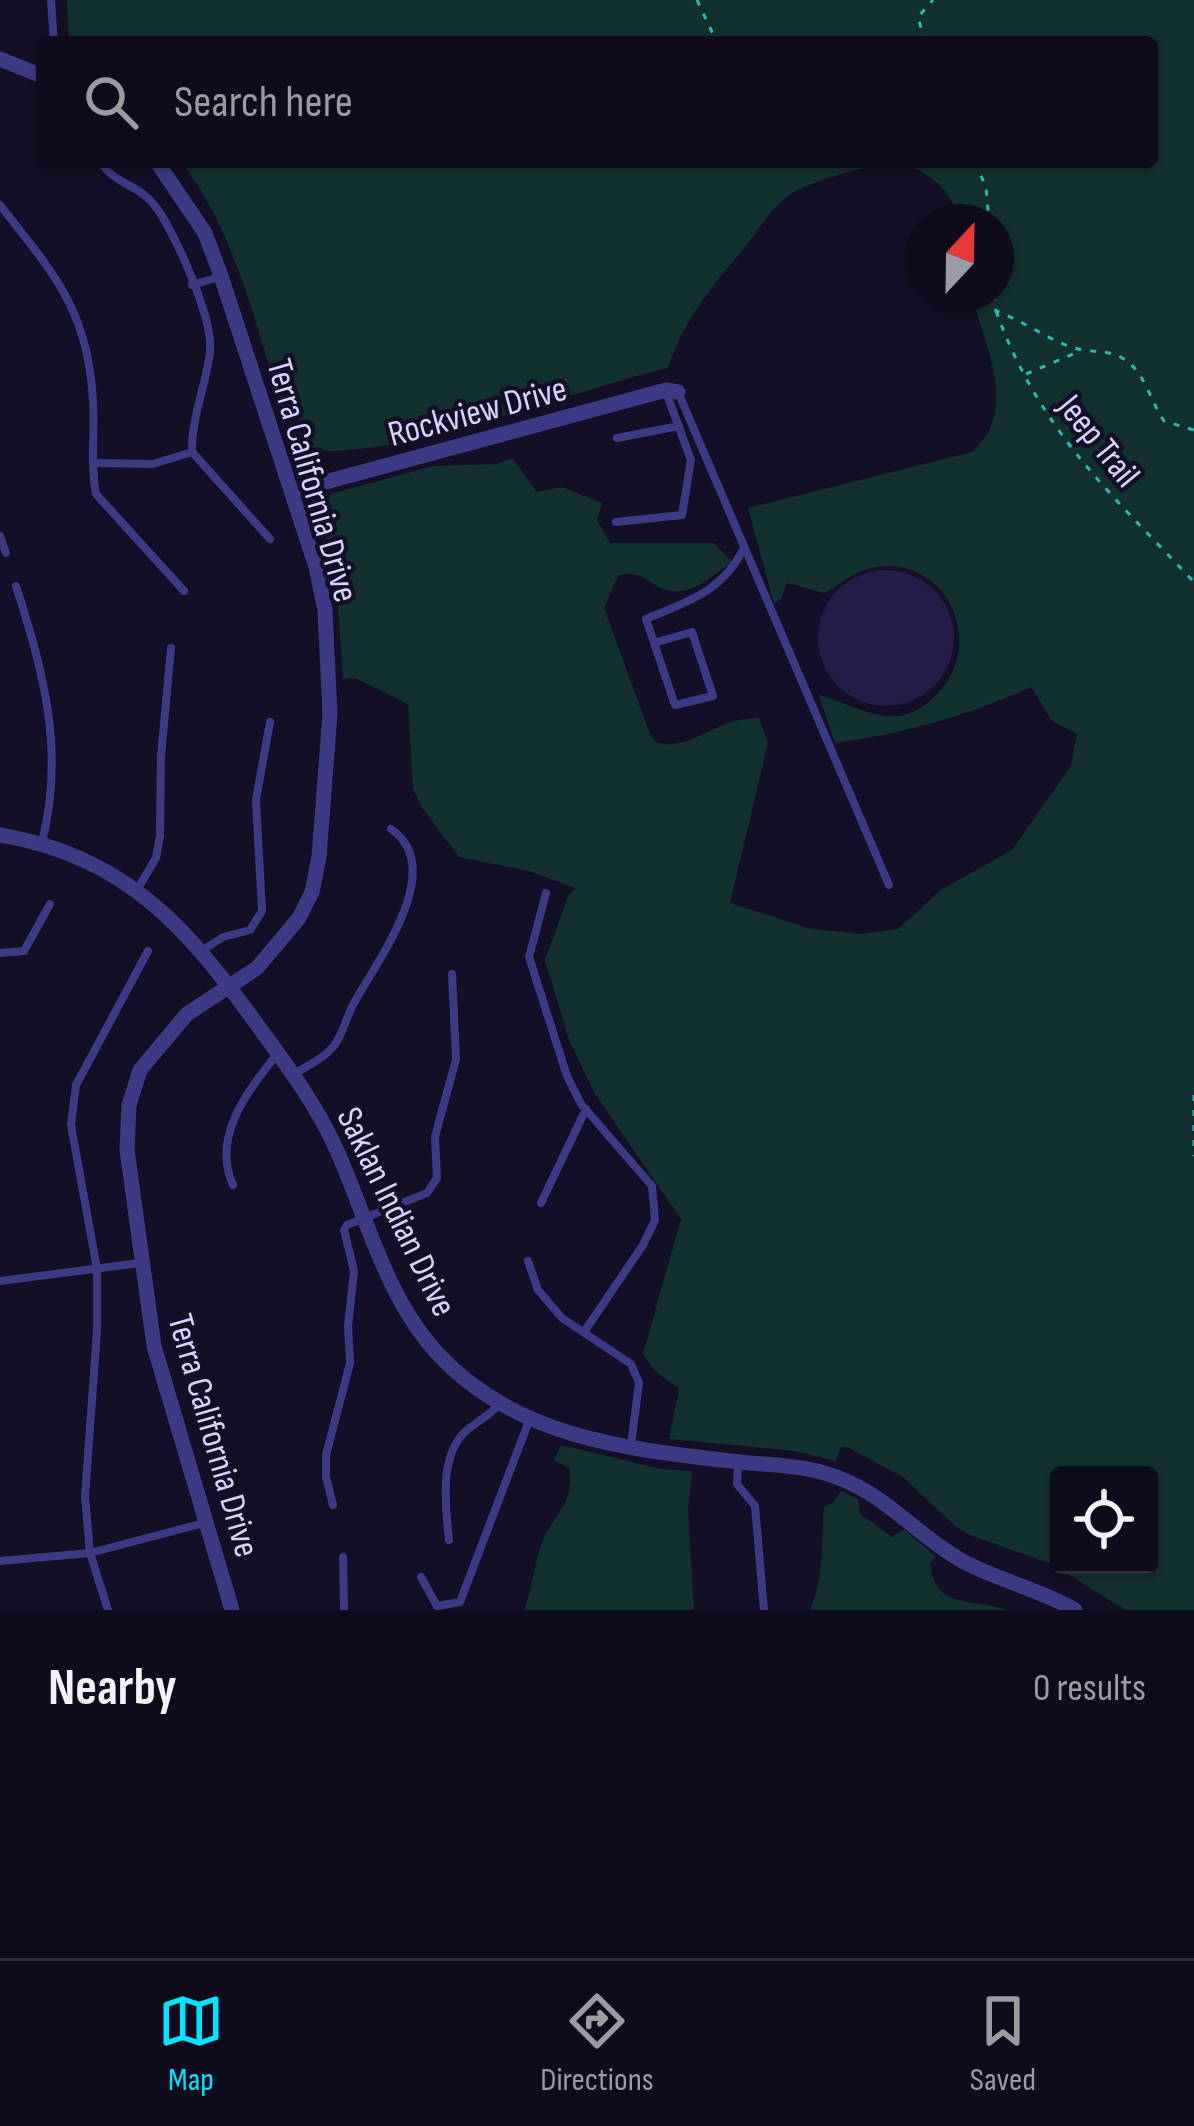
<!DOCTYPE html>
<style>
body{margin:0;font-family:"Sofia Sans Condensed",sans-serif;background:#171425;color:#f1f3f6}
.controls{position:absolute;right:36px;bottom:36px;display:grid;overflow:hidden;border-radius:12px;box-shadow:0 3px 9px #0004}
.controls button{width:108px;height:108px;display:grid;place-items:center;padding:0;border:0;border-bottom:3px solid #2e2b3b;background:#0e0b1c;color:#f1f3f6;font:60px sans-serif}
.compass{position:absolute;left:906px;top:204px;width:108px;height:108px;border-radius:50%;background:#0e0b1c;box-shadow:0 3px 9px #0004;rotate:22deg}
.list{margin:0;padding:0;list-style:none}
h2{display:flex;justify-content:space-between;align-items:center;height:156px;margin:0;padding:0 48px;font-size:51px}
h2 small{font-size:39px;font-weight:400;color:#9b9ba3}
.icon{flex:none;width:66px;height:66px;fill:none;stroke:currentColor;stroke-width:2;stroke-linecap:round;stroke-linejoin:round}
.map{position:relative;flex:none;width:1194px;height:1610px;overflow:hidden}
.search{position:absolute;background:#0e0b1c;box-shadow:0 3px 9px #0004;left:36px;right:36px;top:36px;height:132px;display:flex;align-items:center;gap:30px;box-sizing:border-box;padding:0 42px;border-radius:12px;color:#9b9ba3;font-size:45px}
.sheet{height:348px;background:#0e0b1c}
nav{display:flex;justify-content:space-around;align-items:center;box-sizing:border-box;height:168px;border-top:3px solid #2e2b3b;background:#0e0b1c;font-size:33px;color:#9b9ba3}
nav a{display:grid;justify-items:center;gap:6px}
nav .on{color:#00e5ff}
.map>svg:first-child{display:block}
</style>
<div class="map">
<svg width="1194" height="1610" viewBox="0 0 1194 1610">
<rect width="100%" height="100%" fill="#130f26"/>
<g fill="#12302f" fill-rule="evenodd">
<path d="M67,0h1127v1610h-69l-73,-46 -82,-29 -15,-9 -52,-49 -56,-30h-6l-5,14 -42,-10 -125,-12 10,-50 -25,-19 -11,-16 38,-135 -86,-125 -26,-54 -24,-80 23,-64 8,-8 -47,-17 -70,-14 -36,-48 -10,-20 -5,-85 -53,-26 -12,1 -8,-115 -17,-49 13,-21 102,-28 63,-2 16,-6 25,34 25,-5 40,16 -5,17 13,23h104l18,19c-18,12 -37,32 -60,29 -22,-3 -30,-24 -54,-15l-14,32 46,126 7,9c35,8 59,-26 102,-25l9,25 -38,160 81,26 51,5 36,-5 43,-39 71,-40 59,-84 6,-32 -25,-13 -21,-34c-62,28 -128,47 -196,56l-16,-48c25,7 54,24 81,21 16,-3 29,-13 39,-24 51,-56 -1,-146 -75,-122 -15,5 -26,16 -40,23l-37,-10 -6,16 -7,5 -26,-96 224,-56c48,-43 12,-105 0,-158h24v-72h-37c-5,-27 -26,-49 -54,-57 -22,-6 -97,17 -116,30 -20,15 -32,38 -48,57 -31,36 -58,70 -73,116 -69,14 -319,109 -370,76 -41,-93 -53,-201 -117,-282h971v-120h-1083zM1059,1475h90v90h-90z"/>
<path d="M561,1445l100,24 31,2 -4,39 6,100h-170c8,-20 10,-44 17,-65 9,-27 36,-44 28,-77l-15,-8z"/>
<path d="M841,1491l17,8 2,15 32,23 12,-8 32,28 -6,6c4,47 42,35 78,47h-198c15,-35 11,-67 14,-103l10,-5z"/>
</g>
<circle fill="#241b47" cx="886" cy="638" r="68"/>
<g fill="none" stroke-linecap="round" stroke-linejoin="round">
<g stroke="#2fb8b0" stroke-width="3" stroke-dasharray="6 9" stroke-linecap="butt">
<path d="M697,0l15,32 12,10"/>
<path d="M925,42l-7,-25 15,-17"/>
<path d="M975,162l11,25 3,35"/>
<path d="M993,294l3,17c29,10 62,36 88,39 18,3 30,0 45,13 16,12 23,41 35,58l30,9"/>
<path d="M996,311c43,119 114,182 198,271"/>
<path d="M1026,374l52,-22"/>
<path d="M1194,1095v61"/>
</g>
<g stroke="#3d3a85" stroke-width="8">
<path d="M51,0l3,42"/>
<path d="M100,162c18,25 38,21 56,45 19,26 58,113 54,145 -4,34 -19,66 -18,100l78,87"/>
<path d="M0,205c54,69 88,105 93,196 2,31 -3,63 3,93l88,97"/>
<path d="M192,285l27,-8"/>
<path d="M678,392l211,493"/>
<path d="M617,438l62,-12"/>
<path d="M93,463l60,1 39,-12"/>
<path d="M616,522l66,-7 9,-55 -25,-68"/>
<path d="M0,536l6,17"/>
<path d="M16,586c28,86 49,167 26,256"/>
<path d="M654,643l38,-11 21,64 -38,9 -29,-86c43,-18 76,-27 98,-71"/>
<path d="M137,890l19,-32 4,-22 1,-80 10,-108"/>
<path d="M546,893l-17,64 38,119 14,28 71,82 3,34 -12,25 -59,87"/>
<path d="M203,950l20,-13 27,-7 12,-19 -6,-111 14,-78"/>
<path d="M0,953l24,-2 26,-47"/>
<path d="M294,1074c13,-8 29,-15 39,-27 10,-12 13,-29 20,-42 22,-42 96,-136 38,-176"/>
<path d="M233,1185c-22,-49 15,-94 44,-131"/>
<path d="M541,1203l45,-94"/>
<path d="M528,1261l10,29 24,28 69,46 8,19 -8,62"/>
<path d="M0,1281l140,-18"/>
<path d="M738,1463l-1,21 18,22 9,104"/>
<path d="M333,1505l-7,-28v-22l24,-92 -2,-37 6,-55 -10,-41 3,-5 80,-32 10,-15 -2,-41 21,-78 -4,-85"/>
<path d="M449,1540c-3,-32 -10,-76 12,-104 10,-12 27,-18 37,-31"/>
<path d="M343,1557l1,53"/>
<path d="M0,1561l90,-8 114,-30"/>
<path d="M421,1577l16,29 23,-4 69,-181"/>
<path d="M108,1610l-18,-57 -5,-57 12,-165v-62l-26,-144 5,-40 72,-134"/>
</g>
<g stroke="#3d3a85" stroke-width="15">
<path d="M0,59l42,17"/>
<path d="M157,162l48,71 16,43 95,291 9,43 5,104 -11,143 -7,35 -13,26 -42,50 -70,46 -47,56 -11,35 -2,45 27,196 78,264"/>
<path d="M293,495l25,-11 348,-94 12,2"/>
<path d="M0,835c129,22 189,95 261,195 28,38 58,79 77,123 30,68 49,147 101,202 77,82 186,94 292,106 30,4 61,3 90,11 62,17 87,57 138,87 36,21 79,29 116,51"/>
</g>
</g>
<g text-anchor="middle" stroke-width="9" stroke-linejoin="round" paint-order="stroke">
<g font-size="36" fill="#d9d4ff" stroke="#130f26">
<text transform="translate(477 410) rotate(-15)" y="13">Rockview Drive</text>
<text transform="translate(1100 440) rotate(51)" y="13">Jeep Trail</text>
<text transform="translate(314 480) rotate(74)" y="13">Terra California Drive</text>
<text transform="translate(398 1211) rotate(64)" y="13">Saklan Indian Drive</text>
<text transform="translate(215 1435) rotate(74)" y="13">Terra California Drive</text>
</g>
</g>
</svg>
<div class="controls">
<button><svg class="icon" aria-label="locate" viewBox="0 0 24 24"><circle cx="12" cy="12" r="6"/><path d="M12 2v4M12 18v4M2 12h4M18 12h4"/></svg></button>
</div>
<svg class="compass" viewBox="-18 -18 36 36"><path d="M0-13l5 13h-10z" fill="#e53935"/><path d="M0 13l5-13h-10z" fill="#9b9ba3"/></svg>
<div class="search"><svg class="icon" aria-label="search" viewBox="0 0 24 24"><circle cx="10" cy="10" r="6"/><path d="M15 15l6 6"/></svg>Search here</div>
</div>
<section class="sheet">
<h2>Nearby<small>0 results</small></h2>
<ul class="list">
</ul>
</section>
<nav>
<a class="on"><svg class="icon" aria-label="map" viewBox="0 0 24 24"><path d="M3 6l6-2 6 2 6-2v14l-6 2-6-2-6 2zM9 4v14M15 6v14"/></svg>Map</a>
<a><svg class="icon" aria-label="directions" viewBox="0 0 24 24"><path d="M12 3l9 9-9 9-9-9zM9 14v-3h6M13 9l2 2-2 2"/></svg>Directions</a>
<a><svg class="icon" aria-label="saved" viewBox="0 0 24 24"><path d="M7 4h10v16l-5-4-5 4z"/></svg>Saved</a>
</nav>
